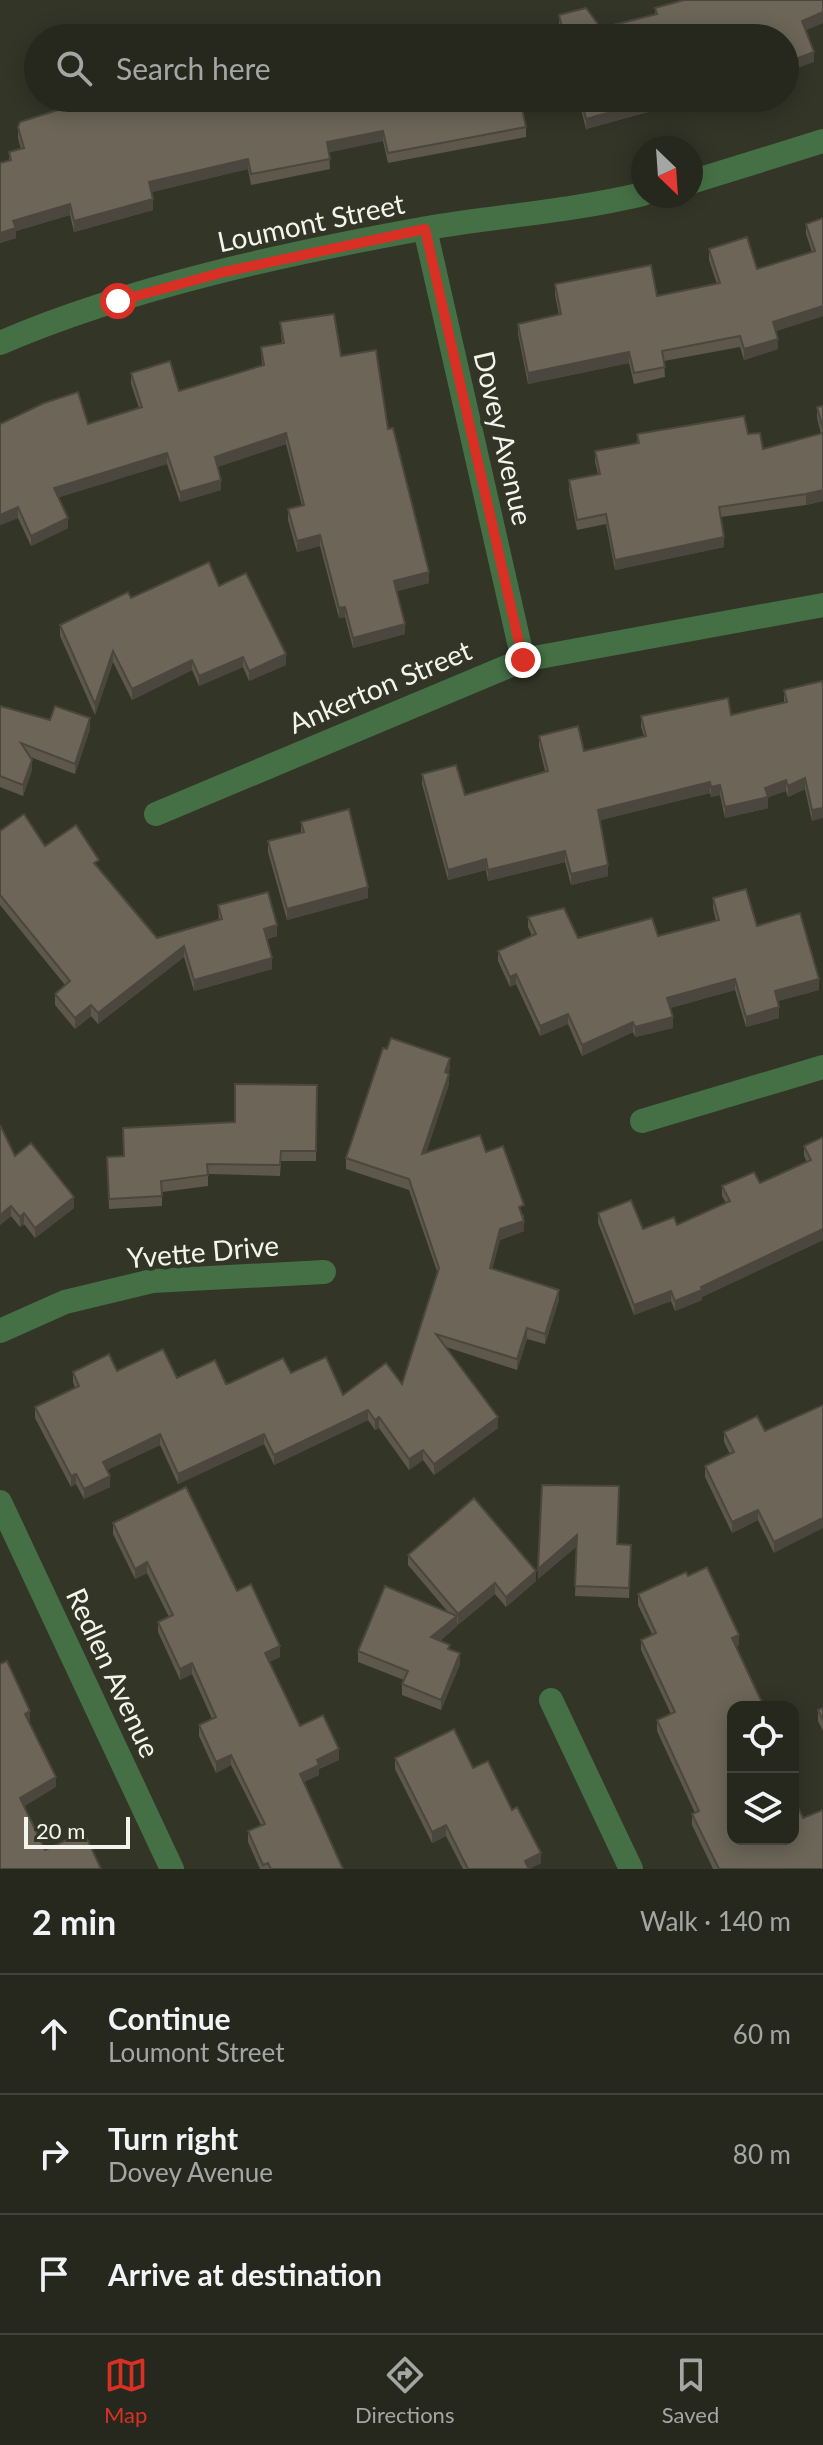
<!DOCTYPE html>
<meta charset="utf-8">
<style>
body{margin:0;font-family:Lato,sans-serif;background:#2e3026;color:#f1f3f6}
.controls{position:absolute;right:24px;bottom:24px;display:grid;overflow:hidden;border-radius:16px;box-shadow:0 4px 20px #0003}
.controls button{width:72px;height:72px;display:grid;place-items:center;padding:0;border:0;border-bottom:2px solid #42443b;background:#26281d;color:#f1f3f6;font:40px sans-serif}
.compass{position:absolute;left:631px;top:136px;width:72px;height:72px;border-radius:50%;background:#26281d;box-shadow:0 4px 20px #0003;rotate:155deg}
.scale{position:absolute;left:24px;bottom:20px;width:106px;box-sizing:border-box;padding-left:8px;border:4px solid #f3f5ec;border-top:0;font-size:22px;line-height:28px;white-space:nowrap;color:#f3f5ec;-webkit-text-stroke:6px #333527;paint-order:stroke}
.stop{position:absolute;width:24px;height:24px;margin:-18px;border:6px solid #d93025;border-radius:50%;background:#fff}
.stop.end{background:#d93025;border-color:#fff;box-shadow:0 2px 8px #0008}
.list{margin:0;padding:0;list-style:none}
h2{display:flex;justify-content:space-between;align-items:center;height:104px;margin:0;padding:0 32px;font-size:34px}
h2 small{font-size:26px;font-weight:400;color:#a4a6a4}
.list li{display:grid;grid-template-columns:52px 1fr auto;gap:24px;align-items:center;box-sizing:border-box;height:120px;padding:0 32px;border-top:2px solid #42443b}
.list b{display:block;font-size:30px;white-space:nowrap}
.list p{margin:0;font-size:26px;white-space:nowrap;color:#a4a6a4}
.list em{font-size:26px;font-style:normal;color:#a4a6a4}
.icon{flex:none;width:44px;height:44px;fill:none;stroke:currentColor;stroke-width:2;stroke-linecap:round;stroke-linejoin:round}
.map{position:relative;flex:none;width:823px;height:1869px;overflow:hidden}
.search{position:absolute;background:#26281d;box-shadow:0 4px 20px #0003;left:24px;right:24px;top:24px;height:88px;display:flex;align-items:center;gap:20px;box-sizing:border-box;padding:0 28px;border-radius:44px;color:#a4a6a4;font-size:30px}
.sheet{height:464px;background:#26281d}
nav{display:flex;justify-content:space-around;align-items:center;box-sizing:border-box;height:112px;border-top:2px solid #42443b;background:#26281d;font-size:22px;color:#a4a6a4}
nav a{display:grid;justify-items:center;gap:4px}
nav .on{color:#d93025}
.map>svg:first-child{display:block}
</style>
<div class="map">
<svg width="823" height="1869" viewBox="0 0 823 1869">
<rect width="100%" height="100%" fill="#333527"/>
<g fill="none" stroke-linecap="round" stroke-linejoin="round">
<g stroke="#457045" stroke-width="24">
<path d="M691,182l132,-41"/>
<path d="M425,229l98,431"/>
<path d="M0,343c130,-56 288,-90 427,-115 72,-12 145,-17 216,-34"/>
<path d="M156,814l367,-154 300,-55"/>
<path d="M642,1121l181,-54"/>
<path d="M0,1331l65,-29 87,-21 172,-9"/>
<path d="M0,1502l172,367"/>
<path d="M551,1700l80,169"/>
</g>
</g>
<g fill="#5d574c">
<path d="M655,8l168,15 -18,7 9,32 -254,-29 -1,-8v-10l42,13 54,-14z"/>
<path d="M105,98h460l-43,8 4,21v10l-138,26 -5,-22 -54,11 1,17 -79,16 -3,-16 -97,23 2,18 -79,22 -4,-17 -54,16v7l-16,5v-80l9,-2v-9l12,-3 -3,-11v-11z"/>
<path d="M578,98h121l-113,31z"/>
<path d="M823,218v98l-47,15 2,18 -34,11 -4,-13 -76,14 1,16 -31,7 -5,-21 -101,21 -10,-50v-10l41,-9 -4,-20v-11l102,12 60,-12 -8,-24v-11l48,20 55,-17 -6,-18v-10z"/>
<path d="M280,322l61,34 47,73 41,154 -32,8 8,43 -52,14 -8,-31 -6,1 -19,-72 -23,6 -9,-32v-11l14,-3 -16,-62 -69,23 4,23 -41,12 -13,-38 -109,33 10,31 -37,18 -13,-28 -18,7 88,-101 51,-16 -8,-24v-11l48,18 83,-26 -1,-18 21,-3z"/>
<path d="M823,406v95l-17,4 -85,12 3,30 -109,23 -9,-46 -29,6 -8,-40v-10l29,-6 -3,-12v-11l42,-8v-9h111l15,15 58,-15 -4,-16v-11z"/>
<path d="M219,586l67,79 -37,16 -6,-14 -44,19 -7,-16 -60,30 -19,-38 -18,53 -35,-79v-11l71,-27z"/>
<path d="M822,681l-10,140 -7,-32 -17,8 -2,-6 -18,6v11l-43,10 -5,-23 -9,2 -1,-4 -110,27 8,56 -37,9 -6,-23 -77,19 -2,-11 -38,10 -26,-96v-10l43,21 80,-24 -6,-25v-10l45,15 60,-15 -3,-9v-11l90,-1 53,-12v-13z"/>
<path d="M0,706l50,14 40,9 -15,45 -45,-17 2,13 -9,26 -23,-9z"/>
<path d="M301,822l67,76 -81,22 -19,-68v-11l33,-8z"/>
<path d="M0,831l45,15 54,23 58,69 62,-18 -1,-15 59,31 -10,3 5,30 -78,22 -10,-34 -86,67 -7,-8 -16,13 -20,-24v-11l10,-9 -65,-80z"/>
<path d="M713,898l44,28 62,64 -42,11 2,17 -33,9 -11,-37 -65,18 3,20 -38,9 -2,-5 -51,24 -14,-32 -28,12 -24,-52 -6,3 -12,-26v-10l34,-15 -4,-9v-10l50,21 80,-2 58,-15 -3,-13z"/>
<path d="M450,1068l-2,5 1,11 -23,69 60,-1 38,64v15l-24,9 -8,29 67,31 -14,44 -18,-5 -10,31 -71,-23 52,81 -64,47 -11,-15 -14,10 -30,-42 -4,2 -7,-10 -94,45 -10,-21 -86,40 -18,-39 -53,25 3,17 -26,12 -8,-15 -5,3 -36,-69v-11l40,-19 -2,-6v-10l44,-1 109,13 65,-11 52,22 59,-11 36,-110 -29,-84 -63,-21v-11z"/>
<path d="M317,1085l-1,76h-35l-1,15 -72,-2v12l-46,6v14l-53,3 -2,-52 17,-1 -1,-28 112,-6z"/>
<path d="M823,1137v103l-121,57v3l-27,11 -4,-10 -37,14 -36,-92v-10l45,16 34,-4 49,-22 -4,-7v-10l38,-3 47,-21 -3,-6v-10z"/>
<path d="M15,1156l59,52 -39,30 -11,-14 -4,3 -9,-11 -11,9z"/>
<path d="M823,1405l-49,148 -16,-33 -26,13 -27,-56v-11l25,-12 -6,-12v-10l41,-1z"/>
<path d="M542,1485l75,59 14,1 -2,53 -54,-2 2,-50 -39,33z"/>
<path d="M113,1523l124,68 43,66 -11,5 31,64 39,34 -20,9v6l-15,7 39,87h-83l-12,-27v-11l13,-6 -30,-60 -15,8 -17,-37v-11l13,-6 -20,-45 -12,6 -22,-48v-10l11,-5 -22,-44 -12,6 -22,-45z"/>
<path d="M408,1555l128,26 -30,26 -11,-13 -37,31 -1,-2v3l-17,15 10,8 10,15 -19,46 -39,-15v-11l2,-4 -46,-18v-11l90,-39 -40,-47z"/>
<path d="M688,1576l51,69 -3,2 -3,60 90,162h-110l-21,-44v-11l3,-1 -38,-82v-11l14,-6 -30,-64v-10l11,-6 -14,-29v-11z"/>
<path d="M823,1708v23l-5,-10v-11z"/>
<path d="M395,1758l78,10 39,42 29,53 -12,6h-66l-17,-33 -14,7 -37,-74z"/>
</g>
<g fill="#4c473e">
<path d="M823,12v11l-21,9v-11z"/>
<path d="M814,52v10l-29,11v-10z"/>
<path d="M661,98h38l-113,31v-10z"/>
<path d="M383,131v10l-56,12v-11z"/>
<path d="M248,159v10l-99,24v-11z"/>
<path d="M153,199v11l-79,22v-11z"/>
<path d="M70,204v11l-54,16v7l-16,5v-10l13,-12z"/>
<path d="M823,306v10l-50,16v-10z"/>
<path d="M778,339v10l-34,11v-11z"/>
<path d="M629,352v11l-101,21v-11z"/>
<path d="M286,433v11l-71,24v-11z"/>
<path d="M167,453v11l-113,35v-11z"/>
<path d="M221,480v10l-41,12v-10z"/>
<path d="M823,490v11l-17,4v-11z"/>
<path d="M18,507v11l-18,7v-10z"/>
<path d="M68,518v10l-37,18v-10z"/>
<path d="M320,535v11l-23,6v-11z"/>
<path d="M724,537v10l-109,23v-10z"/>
<path d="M429,572v11l-35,9v-11z"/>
<path d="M345,607v10l-6,1v-10z"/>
<path d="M405,624v10l-52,14v-10z"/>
<path d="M113,651v11l-18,53v-11z"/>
<path d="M286,654v11l-37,16v-10z"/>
<path d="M243,657v10l-44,19v-10z"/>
<path d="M192,660v10l-60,30v-11z"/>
<path d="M90,718v11l-15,45v-10z"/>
<path d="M32,760v10l-9,26v-11z"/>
<path d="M805,778v11l-17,8v-11z"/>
<path d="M786,780v11l-18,6v11l-43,10v-11l40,-19z"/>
<path d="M710,782v11l-112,28v-11z"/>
<path d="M720,785v10l-9,2v-10z"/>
<path d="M823,808v10l-11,3v-11z"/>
<path d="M565,851v11l-77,19v-11z"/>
<path d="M486,859v11l-38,10v-10z"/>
<path d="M608,865v11l-37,9v-11z"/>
<path d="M368,887v11l-81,22v-11z"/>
<path d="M277,925v11l-13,3v-10z"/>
<path d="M184,946v11l-86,67v-11z"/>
<path d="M272,958v11l-78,22v-11z"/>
<path d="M516,974v10l-6,3v-10z"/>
<path d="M735,979v11l-68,19v-11z"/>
<path d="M819,979v11l-44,12v-11z"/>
<path d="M91,1005v11l-16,13v-11z"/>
<path d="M779,1007v11l-33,9v-10z"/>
<path d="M568,1014v10l-28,12v-10z"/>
<path d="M673,1017v11l-38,9v-10z"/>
<path d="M633,1022v10l-51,24v-11z"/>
<path d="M450,1058v10l-5,15v-11z"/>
<path d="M449,1074v10l-27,81v-11z"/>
<path d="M74,1197v11l-39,30v-10z"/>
<path d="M11,1206v10l-11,9v-10z"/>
<path d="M24,1213v11l-4,3v-10z"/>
<path d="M524,1221v10l-24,9 -10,38v-10l10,-39z"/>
<path d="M823,1229v11l-121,57v3l-27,11v-10l26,-14z"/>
<path d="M559,1290v10l-14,44v-10z"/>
<path d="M671,1291v10l-37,14v-10z"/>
<path d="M527,1328v11l-10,31v-11z"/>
<path d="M368,1410v10l-94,45v-10z"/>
<path d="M379,1417v11l-4,2v-10z"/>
<path d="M498,1417v11l-64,47v-11z"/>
<path d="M160,1434v11l-57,27v-10z"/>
<path d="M264,1434v10l-86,40v-10z"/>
<path d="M423,1450v10l-14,10v-11z"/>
<path d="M76,1474v10l-5,3v-11z"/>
<path d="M110,1476v11l-26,12v-10z"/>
<path d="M758,1510v10l-26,13v-11z"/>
<path d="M823,1518v10l-49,25v-11z"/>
<path d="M577,1535v11l-39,33v-10z"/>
<path d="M147,1562v11l-12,6v-10z"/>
<path d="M536,1571v10l-30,26v-10z"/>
<path d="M495,1583v11l-37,31v-11z"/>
<path d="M457,1616v10l-26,22v-11z"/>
<path d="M739,1635v10l-7,4v-11z"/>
<path d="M280,1646v11l-15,7v-11z"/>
<path d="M460,1653v11l-19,46v-10z"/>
<path d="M192,1663v11l-12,6v-11z"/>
<path d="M30,1711v10l-5,3v-10z"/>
<path d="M339,1749v11l-20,9v6l-19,9v-10l17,-14z"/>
<path d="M231,1755v10l-15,8v-11z"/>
<path d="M56,1777v10l-36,22v-11z"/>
<path d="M446,1825v11l-14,7v-11z"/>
<path d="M541,1853v10l-12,6 -4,-8z"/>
</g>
<g fill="#6c6558" stroke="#4c473e" stroke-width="2">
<path d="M684,0h139v12l-21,9 12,31 -29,11v-25h-252l30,-6 -4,-17 27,-7 15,20 56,-14 -2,-6z"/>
<path d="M105,98h415l6,29 -138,26 -5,-22 -56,11 3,17 -79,15 -3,-15 -99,23 4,17 -79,22 -4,-17 -57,17 3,7 -16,5v-70l11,-3 -2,-8 15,-4 -6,-21 2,-5 57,-18z"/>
<path d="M581,98h80l-75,21z"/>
<path d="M823,218v88l-50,16 5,17 -34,10 -4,-13 -78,15 3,16 -31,6 -5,-21 -101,21 -10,-49 43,-10 -6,-30 96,-19 6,31 63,-13 -11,-34 38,-12 10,32 58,-18 -9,-27z"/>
<path d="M334,314l7,42 35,-6 12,79 5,-1 36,144 -35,9 11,43 -52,14 -8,-31 -6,1 -19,-73 -23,6 -9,-32 16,-4 -18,-72 -71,24 6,23 -41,12 -13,-39 -113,35 14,30 -37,18 -13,-29 -18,8v-91l44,-21 34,-11 10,32 54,-17 -11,-34 39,-12 9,30 85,-26 -3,-18 23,-4 -4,-21z"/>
<path d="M823,406v23l-6,-22z"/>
<path d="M744,416l4,18 12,-1 3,16 60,-16v57l-17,4 -87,13 5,30 -109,23 -9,-46 -29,6 -8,-40 31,-6 -5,-23 44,-8 -2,-9z"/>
<path d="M209,562l10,24 27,-13 40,81 -37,17 -6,-14 -44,19 -7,-16 -60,29 -19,-38 -18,53 -35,-79 68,-33 3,6z"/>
<path d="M822,681l1,5v122l-11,2 -7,-32 -17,8 -2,-6 -21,8 3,9 -43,10 -5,-22 -9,2 -1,-5 -112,28 10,55 -37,9 -6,-23 -77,19 -2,-11 -38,11 -26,-96 34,-9 9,30 83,-24 -9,-35 39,-10 6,25 62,-15 -5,-20 87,-18 3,17 56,-13 -3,-12z"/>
<path d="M0,706l50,14 5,-14 35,12 -15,46 -54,-21 11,17 -9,25 -23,-9z"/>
<path d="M349,809l19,78 -81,22 -19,-68 36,-9 -3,-10z"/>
<path d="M24,814l21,32 31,-21 23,35 -5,3 63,75 65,-19 -4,-14 50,-13 9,33 -13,4 8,29 -78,22 -10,-34 -86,67 -7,-8 -16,13 -20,-24 15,-13 -70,-86v-64z"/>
<path d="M746,889l11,37 43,-13 19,66 -44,12 4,16 -33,10 -11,-38 -68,19 6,19 -38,10 -2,-5 -51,23 -14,-31 -28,12 -24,-52 -6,3 -12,-26 38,-17 -8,-17 36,-9 14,30 74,-20 6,18 61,-16 -6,-22z"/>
<path d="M391,1038l59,20 -5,14 4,2 -27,80 58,-19 6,17 17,-6 21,59 -5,2 5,14 -24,8 -10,39 69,22 -14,44 -18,-6 -10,31 -81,-25 62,83 -64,47 -11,-14 -14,9 -30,-42 -4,3 -7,-10 -94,45 -10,-21 -86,40 -18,-40 -57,28 7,14 -26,13 -8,-15 -5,2 -36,-69 44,-21 -6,-14 36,-18 8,17 46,-22 14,29 38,-18 11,24 4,-1 53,-25 8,15 35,-16 17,38 43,-32 16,21 37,-116 -30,-89 -63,-21 37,-110 4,1z"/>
<path d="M235,1084l82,1 -1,66h-35l-1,14 -73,-1 1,11 -47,6 1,15 -53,3 -2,-42 17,-1 -1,-28 112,-6z"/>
<path d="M0,1125l15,31 16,-13 43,54 -39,31 -11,-15 -4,4 -9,-11 -11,9z"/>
<path d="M823,1137v92l-122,58 1,3 -27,11 -4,-10 -37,14 -36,-92 33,-13 12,29 31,-12 3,8 53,-24 -8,-15 32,-14 6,11 51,-23 -7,-14z"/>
<path d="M823,1405v113l-49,24 -16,-32 -26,12 -27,-56 29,-14 -10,-20 33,-16 8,15z"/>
<path d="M542,1485l77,1 -2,58 14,1 -2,43 -54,-2 2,-51 -39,34z"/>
<path d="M186,1487l51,104 14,-7 29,62 -15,7 35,73 23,-11 16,34 -22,11 2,5 -19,9 43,95h-72l-3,-6 -5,2 -15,-34 17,-7 -34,-69 -15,7 -17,-37 17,-8 -24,-54 -12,6 -22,-47 15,-7 -26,-53 -12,7 -22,-46z"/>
<path d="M474,1498l62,73 -30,26 -11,-14 -37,31 -50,-59z"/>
<path d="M707,1567l32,68 -7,3 32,69h-31v132h60v-42l10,21 20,-8v59h-104l-27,-55 7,-3 -42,-91 18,-8 -34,-72 15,-7 -18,-39 48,-22 2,4z"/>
<path d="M385,1586l72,30 -26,21 19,8 -2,4 12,4 -19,47 -39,-16 6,-13 -50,-20z"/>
<path d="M7,1661l23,50 -5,3 31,63 -36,21 25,52 39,-18 17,37h-101v-205z"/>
<path d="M823,1708v12l-5,-10z"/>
<path d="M454,1729l19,39 15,-7 24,49 5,-3 24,46 -16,8 4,8h-61l-22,-44 -14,7 -37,-74z"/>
</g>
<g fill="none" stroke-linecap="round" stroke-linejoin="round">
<path stroke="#d93025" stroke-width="10" d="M118,301l106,-29 201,-43 98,431"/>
</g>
<g text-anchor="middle" stroke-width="8" stroke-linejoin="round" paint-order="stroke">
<g font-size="28" fill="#f3f5ec" stroke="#333527">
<text transform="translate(311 223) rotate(-12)" y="10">Loumont Street</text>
<text transform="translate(503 438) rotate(77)" y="10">Dovey Avenue</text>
<text transform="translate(380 687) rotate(-23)" y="10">Ankerton Street</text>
<text transform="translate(203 1252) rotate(-5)" y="10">Yvette Drive</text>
<text transform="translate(113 1673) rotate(65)" y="10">Redlen Avenue</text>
</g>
</g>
</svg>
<div class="controls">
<button><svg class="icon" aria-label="locate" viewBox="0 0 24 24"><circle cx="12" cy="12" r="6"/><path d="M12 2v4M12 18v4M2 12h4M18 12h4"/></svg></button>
<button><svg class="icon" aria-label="layers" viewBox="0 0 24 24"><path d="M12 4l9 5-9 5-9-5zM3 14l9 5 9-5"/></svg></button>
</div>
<svg class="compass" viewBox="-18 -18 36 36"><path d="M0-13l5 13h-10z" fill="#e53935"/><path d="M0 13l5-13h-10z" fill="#a4a6a4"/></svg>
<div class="scale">20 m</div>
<div class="stop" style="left:118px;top:301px"></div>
<div class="stop end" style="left:523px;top:660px"></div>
<div class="search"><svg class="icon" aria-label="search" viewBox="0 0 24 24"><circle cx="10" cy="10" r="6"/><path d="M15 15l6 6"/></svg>Search here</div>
</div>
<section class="sheet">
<h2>2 min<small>Walk · 140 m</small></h2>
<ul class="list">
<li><svg class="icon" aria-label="ahead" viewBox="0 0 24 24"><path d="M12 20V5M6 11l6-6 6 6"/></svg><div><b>Continue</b><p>Loumont Street</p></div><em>60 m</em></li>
<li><svg class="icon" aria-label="right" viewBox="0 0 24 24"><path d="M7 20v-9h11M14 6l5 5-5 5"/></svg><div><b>Turn right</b><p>Dovey Avenue</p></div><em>80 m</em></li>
<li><svg class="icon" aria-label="arrive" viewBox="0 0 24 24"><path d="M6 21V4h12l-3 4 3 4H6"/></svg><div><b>Arrive at destination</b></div></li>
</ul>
</section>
<nav>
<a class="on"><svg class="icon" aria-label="map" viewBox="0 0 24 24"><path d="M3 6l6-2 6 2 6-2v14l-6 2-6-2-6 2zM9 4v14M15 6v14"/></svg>Map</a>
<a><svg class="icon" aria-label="directions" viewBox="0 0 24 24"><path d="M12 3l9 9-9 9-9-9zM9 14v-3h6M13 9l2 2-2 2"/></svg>Directions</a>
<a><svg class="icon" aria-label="saved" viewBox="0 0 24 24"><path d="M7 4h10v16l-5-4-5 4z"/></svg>Saved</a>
</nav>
